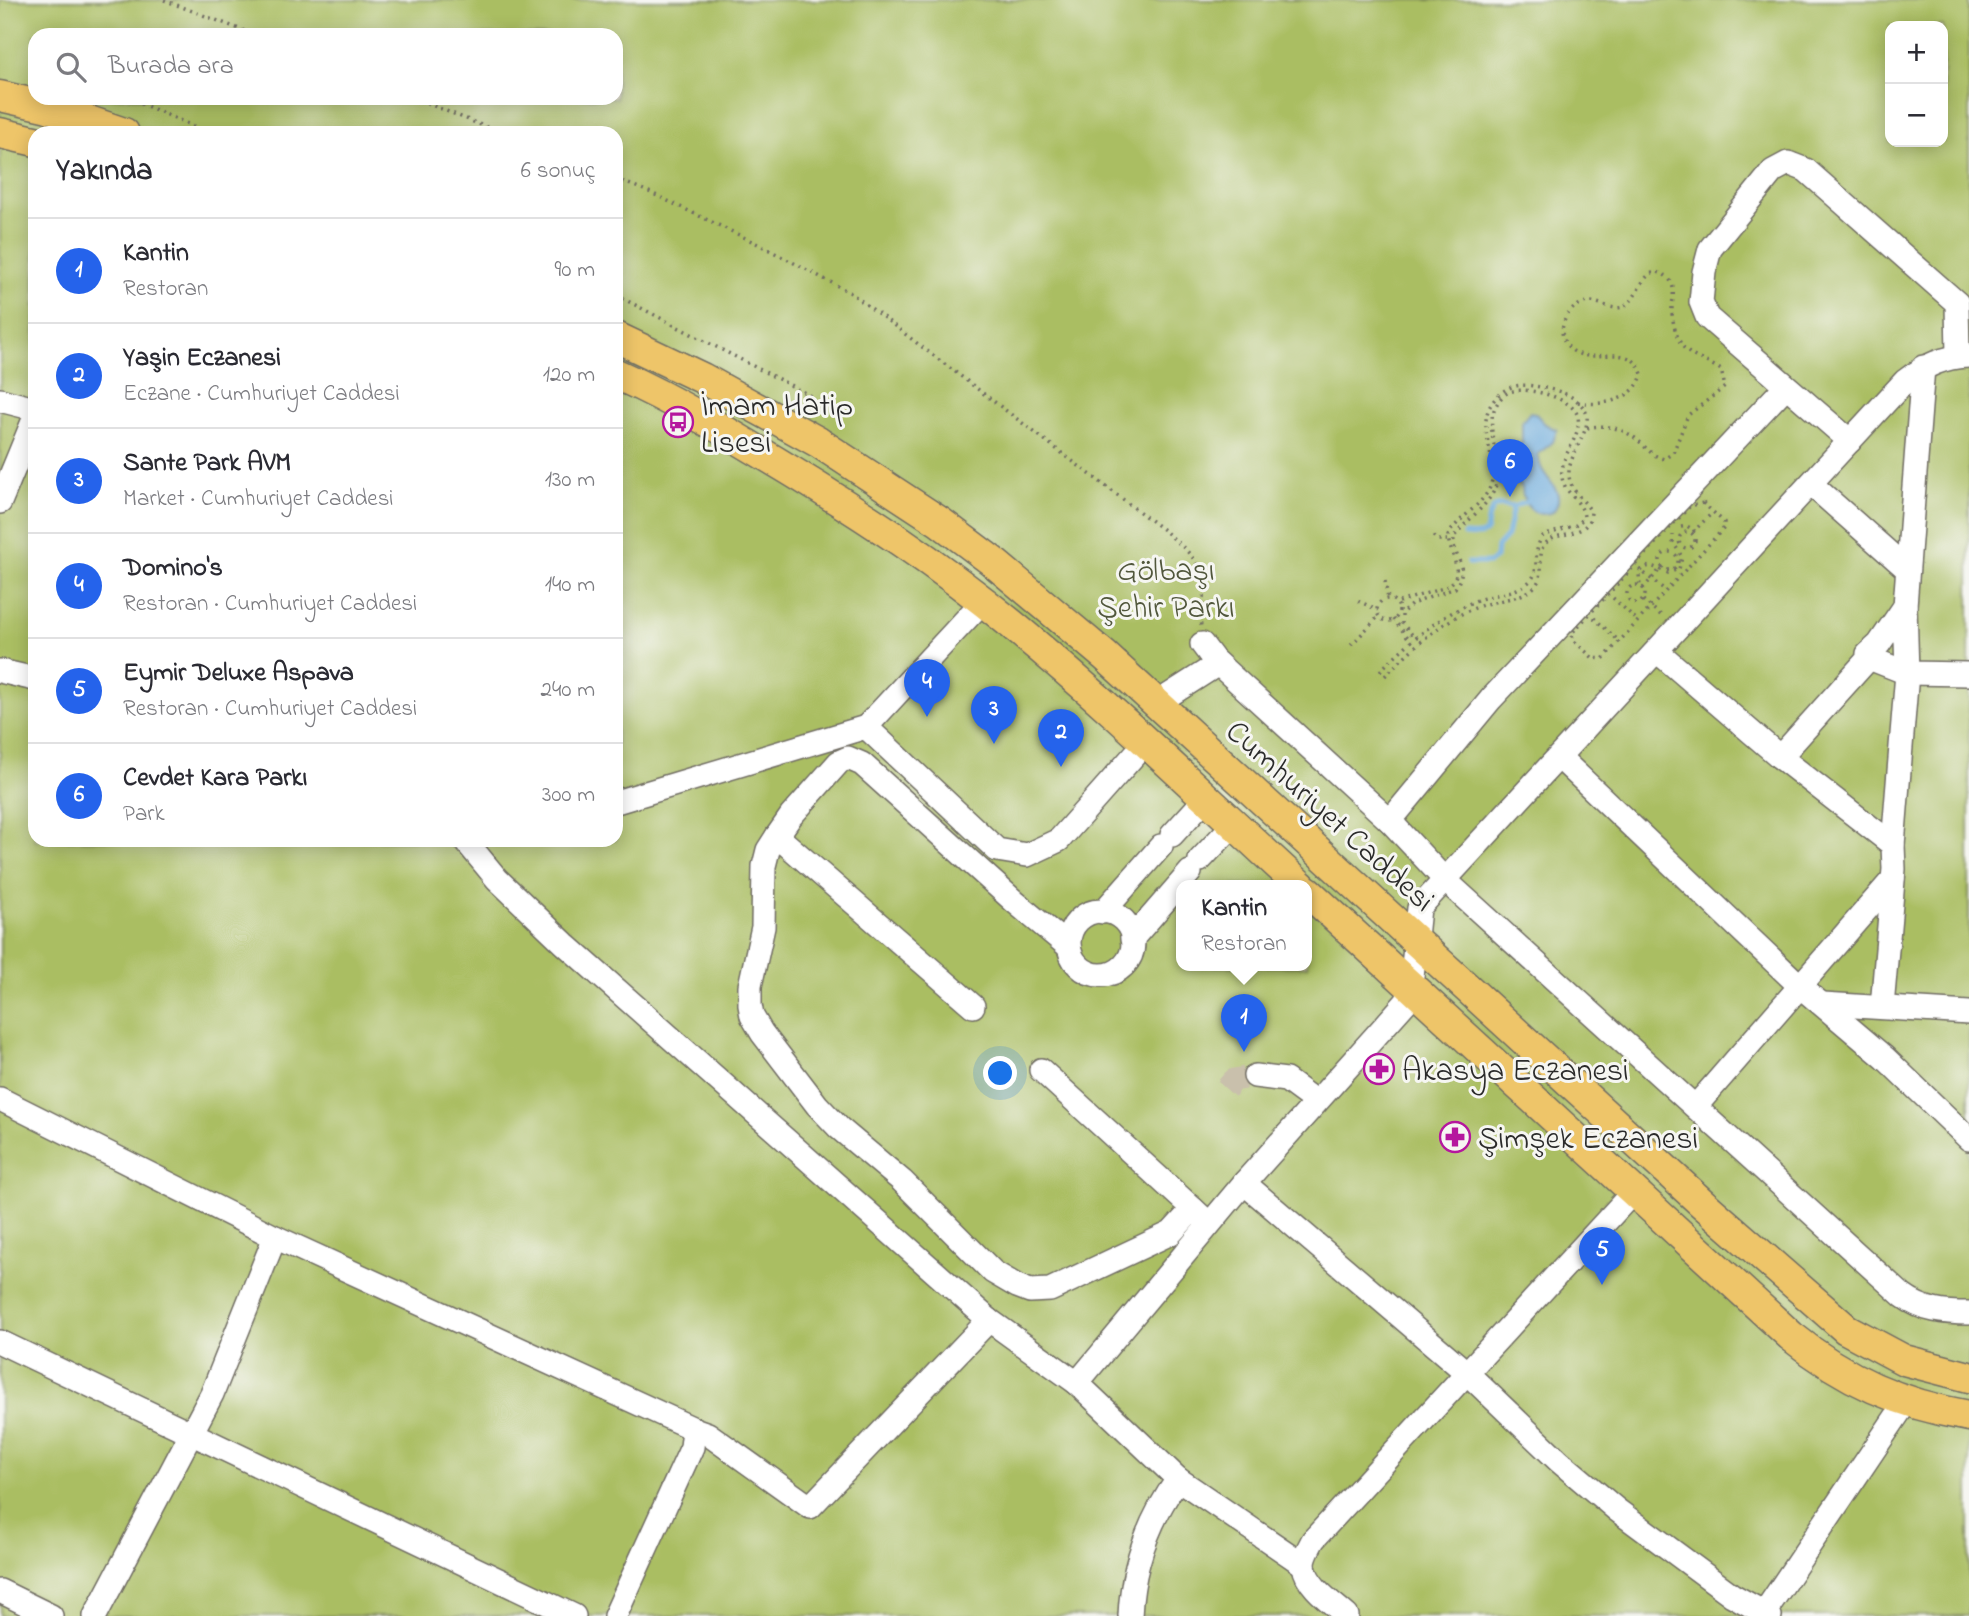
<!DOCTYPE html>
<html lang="tr">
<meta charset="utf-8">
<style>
body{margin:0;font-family:"Indie Flower",sans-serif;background:#f2f2f3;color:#2b2b33}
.controls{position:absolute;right:21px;top:21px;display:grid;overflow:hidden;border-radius:14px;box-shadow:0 4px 18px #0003}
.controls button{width:63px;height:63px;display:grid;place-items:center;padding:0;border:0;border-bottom:2px solid #e1e1e2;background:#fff;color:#2b2b33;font:35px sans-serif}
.you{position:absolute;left:1001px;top:1074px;width:24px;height:24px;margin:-18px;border:5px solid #fff;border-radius:50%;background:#1a73e8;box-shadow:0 0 0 10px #1a73e833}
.badge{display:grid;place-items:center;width:46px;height:46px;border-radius:50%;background:#2563eb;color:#fff;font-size:23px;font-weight:700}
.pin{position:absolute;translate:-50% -58px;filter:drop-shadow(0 2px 4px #0008)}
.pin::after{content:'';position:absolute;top:37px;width:24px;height:21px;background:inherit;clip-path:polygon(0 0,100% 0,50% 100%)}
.popup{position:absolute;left:1176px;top:880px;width:136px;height:91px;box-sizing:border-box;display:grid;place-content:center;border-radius:14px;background:#fff;filter:drop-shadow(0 2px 5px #0005);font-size:23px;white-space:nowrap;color:#7c7c81}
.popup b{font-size:26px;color:#2b2b33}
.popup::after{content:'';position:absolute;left:50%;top:100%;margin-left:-14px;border:14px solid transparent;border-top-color:#fff}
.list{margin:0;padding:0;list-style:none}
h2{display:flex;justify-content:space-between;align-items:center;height:91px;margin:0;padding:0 28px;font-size:30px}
h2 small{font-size:23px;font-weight:400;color:#7c7c81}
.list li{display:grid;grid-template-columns:46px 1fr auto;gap:21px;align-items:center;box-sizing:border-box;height:105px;padding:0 28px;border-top:2px solid #e1e1e2}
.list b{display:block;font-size:26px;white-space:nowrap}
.list p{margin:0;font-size:23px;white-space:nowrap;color:#7c7c81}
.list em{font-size:23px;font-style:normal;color:#7c7c81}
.icon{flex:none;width:38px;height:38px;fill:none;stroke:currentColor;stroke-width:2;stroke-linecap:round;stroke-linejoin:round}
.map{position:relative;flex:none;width:1969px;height:1616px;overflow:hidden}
.search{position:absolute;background:#fff;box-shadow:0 4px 18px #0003;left:28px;top:28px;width:595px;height:77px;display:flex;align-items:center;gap:18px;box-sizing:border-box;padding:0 24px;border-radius:21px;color:#7c7c81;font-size:26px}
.panel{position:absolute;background:#fff;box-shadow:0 4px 18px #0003;left:28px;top:126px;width:595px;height:721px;border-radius:21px}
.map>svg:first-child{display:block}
</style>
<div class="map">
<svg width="1969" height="1616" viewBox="0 0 1969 1616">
<rect width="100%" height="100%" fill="#f6f6f2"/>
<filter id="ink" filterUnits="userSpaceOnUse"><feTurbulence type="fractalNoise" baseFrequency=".0143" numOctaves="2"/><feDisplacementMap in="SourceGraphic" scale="14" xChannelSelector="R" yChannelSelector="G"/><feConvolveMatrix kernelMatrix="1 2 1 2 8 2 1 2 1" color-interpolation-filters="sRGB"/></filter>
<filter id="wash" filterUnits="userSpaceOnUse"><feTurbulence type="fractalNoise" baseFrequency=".00686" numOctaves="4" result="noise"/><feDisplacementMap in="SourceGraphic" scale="28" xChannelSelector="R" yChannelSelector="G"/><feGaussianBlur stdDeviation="1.57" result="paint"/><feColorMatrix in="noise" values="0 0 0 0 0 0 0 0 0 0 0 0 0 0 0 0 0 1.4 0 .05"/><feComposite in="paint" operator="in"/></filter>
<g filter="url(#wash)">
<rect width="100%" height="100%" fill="#f0e5cc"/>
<path fill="#aabe62" stroke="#6a7446" stroke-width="2" fill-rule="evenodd" d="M0,0h1969v1616h-1969zM1890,26h53v116h-53zM35,35h581v63h-581zM35,133h581v707h-581zM1181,886h126v80h-126z"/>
<path fill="#68a9dc" stroke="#4a6a84" stroke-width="2" d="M1530,412l5,1 10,11 12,6 -4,12 -15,12c1,6 1,11 5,17 9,15 23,23 10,41 -18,7 -31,-6 -31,-25 -13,-10 -19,-21 -15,-37l7,-6h8v-22z"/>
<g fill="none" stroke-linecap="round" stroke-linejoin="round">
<g stroke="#68a9dc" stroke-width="5">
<path d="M1464,535c36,3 15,-10 30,-28l7,-2 12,2 13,-5"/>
<path d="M1468,563h21l7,-5 1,-11 10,-11 6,-29"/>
</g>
</g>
</g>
<g filter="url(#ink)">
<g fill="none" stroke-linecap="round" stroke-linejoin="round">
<path stroke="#c9c0ac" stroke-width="23" stroke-dasharray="23 11" stroke-linecap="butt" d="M1226,1089l8,-9 21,-4"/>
<g stroke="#706c63" stroke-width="26">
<g id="minor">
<path d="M0,400l35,9"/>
<path d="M1850,441l-143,-124 -6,-15 3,-30 6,-23 63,-78 15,-8 18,7 151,133 1,53"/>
<path d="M1811,484l96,85"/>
<path d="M0,502l35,-85"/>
<path d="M983,601l-117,126 131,123 30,5 32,-15 86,-97"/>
<path d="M1202,644l12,16 176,161 55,59 458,416c20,15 41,17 66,17"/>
<path d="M1657,651l123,106 113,88"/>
<path d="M1869,658l38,15 62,1"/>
<path d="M0,671l35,8"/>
<path d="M1157,703l61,-39"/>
<path d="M1559,757l242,230 84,71 84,81"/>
<path d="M1780,757l89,-99 -1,-4 11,-10 26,-38"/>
<path d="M616,802l250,-75"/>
<path d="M1390,821l101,-122 295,-313"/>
<path d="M1172,835l34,-37"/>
<path d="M777,836l-9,14 -4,16 -1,61 -13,59v19l2,11 10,17 55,72 22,23 63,53 91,91 24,14 13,5 20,-1 121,-57 22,-24"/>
<path d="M465,840l32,39 68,65 424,376 88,63"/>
<path d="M1200,860l34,-36"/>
<circle cx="1101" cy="943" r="32"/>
<path d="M1103,912l58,-66"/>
<path d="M1132,939l58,-67"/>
<path d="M1823,1004l146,9"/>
<path d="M973,1006l-196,-170 14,-20 48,-54 9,-4 14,6 153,138 54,45"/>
<path d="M1882,1007l12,-138 -1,-24 14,-172 -2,-67 18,-239"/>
<path d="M1041,1070l163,149"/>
<path d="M1255,1076l31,4 30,22"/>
<path d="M0,1099l275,138 419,192 -2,18 -77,169"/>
<path d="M1696,1106l197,-227"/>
<path d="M1244,1183l223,190 92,88 58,49 115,85 38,21"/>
<path d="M0,1342l574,274"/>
<path d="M694,1429l14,5 102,73 179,-187"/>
<path d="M1304,1565l-126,-86 -101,-96 167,-200 163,-182 4,-15 8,-78 486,-527c21,-16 38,-24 64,-25"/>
<path d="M0,1591l51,25"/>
<path d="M1764,1613l142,-211"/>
<path d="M95,1616l117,-222 63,-157"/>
<path d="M1130,1616c2,-50 19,-96 48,-137"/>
<path d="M1347,1616c-14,-13 -40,-29 -43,-50 -1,-9 5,-18 9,-26l321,-349"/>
</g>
</g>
<g stroke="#706c63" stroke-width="33">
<g id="major">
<path d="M0,96l48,11 76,26"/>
<path d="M0,133l35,8"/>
<path d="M616,337l86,41 116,64 122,80 52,39 113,95 597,547 144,126 58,31 65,17"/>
<path d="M616,374c60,27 116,61 172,95 77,47 152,96 222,154 101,83 195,175 291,263"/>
<path d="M1307,891l484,445c54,44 109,68 178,80"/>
</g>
</g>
<g stroke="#706c63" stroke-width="3.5" stroke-dasharray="2 5" stroke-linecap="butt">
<path d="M164,0l91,35"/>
<path d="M128,98l81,35"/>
<path d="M414,98l87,35"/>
<path d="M616,179l33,13 109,52 93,49 315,239c16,14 38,31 39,55 0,14 -6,26 -4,40"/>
<path d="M616,295l199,103"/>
<path d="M1578,402c23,5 58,-2 64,-28 -13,-39 -59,0 -77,-32 -9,-16 5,-38 23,-40 14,-1 28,13 41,1 11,-10 17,-43 38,-26 11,9 4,25 5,36 1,11 5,27 12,35 9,11 26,14 37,22l4,17 -37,28 -15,38 -9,6c-11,-3 -16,-9 -23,-16 -15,-14 -35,-20 -54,-15"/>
<path d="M1703,503l21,19v6l-121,131 -10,-1 -20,-18 -1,-7 118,-127z"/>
<path d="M1681,527l6,-1 8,5"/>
<circle cx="1687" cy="540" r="8"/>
<path d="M1693,532l19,-19"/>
<path d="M1433,536l5,4h9"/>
<circle cx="1669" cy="561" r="9"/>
<path d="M1663,566c-7,8 -13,15 -20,22l-3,-2 -1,-12c9,-14 17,-5 29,-1l11,-4 3,-12 -9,-15v-7"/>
<path d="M1639,569l27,22"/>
<path d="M1385,581l3,18"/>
<circle cx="1636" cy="594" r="9"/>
<path d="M1613,598l25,23"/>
<circle cx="1388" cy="610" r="11"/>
<path d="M1643,600l20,17"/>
<path d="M1358,601l20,9"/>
<path d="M1594,618l25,23"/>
<path d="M1393,619l18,22"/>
<path d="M1351,645l28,-29"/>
<path d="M1380,671c27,-28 58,-54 95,-70 17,-7 41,-7 55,-20 11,-10 1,-30 13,-45l33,-11 8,-7c0,-16 -20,-24 -22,-41 -3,-22 20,-39 16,-60 -4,-19 -49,-30 -65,-26 -7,1 -13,7 -16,13 -15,23 7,57 -2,84 -5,16 -31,34 -41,49 -2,22 17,27 1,51l-43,16 -10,9v10l13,15"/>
<path d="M1385,676c27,-28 58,-57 95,-70 16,-6 39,-7 52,-17 17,-14 3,-34 13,-45 14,-15 44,-5 46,-32 -7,-13 -20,-20 -22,-36 -2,-22 26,-48 16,-66 -8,-13 -22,-18 -36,-21 -21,-5 -39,-8 -54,10 -23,26 6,59 -5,88 -7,18 -33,31 -42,49 1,18 21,42 -5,52l-47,15"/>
</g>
<use href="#minor" stroke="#fff" stroke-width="23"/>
<use href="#major" stroke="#eec569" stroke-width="30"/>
</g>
</g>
<defs>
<g id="bus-ring" transform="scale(1.575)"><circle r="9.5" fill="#f6f6f2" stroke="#b5179e" stroke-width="1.5"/><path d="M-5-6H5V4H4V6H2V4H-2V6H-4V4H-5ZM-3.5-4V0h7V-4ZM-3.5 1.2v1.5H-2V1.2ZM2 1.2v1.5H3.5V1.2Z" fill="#b5179e"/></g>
<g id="pharmacy-ring" transform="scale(1.575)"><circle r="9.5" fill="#f6f6f2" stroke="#b5179e" stroke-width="1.5"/><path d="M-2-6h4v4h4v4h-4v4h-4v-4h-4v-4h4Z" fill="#b5179e"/></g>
</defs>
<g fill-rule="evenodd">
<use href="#bus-ring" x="678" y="422"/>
<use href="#pharmacy-ring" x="1379" y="1069"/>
<use href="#pharmacy-ring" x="1455" y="1137"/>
</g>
<g text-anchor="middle" stroke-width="6" stroke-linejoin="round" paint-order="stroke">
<g font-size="32" fill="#2b2b2b" stroke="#f6f6f2" text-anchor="start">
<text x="701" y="415">İmam Hatip<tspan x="701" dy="37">Lisesi</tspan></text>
<text x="1402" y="1080">Akasya Eczanesi</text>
<text x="1478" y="1148">Şimşek Eczanesi</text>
</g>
<g font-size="32" fill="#51573c" stroke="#f6f6f2">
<text x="1166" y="580">Gölbaşı<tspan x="1166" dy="37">Şehir Parkı</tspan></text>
</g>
<g font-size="32" fill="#2b2b2b" stroke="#f6f6f2">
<text transform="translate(1331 815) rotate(42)" y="11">Cumhuriyet Caddesi</text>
</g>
</g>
</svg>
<div class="controls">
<button>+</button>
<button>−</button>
</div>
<div class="you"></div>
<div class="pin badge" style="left:1244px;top:1052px">1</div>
<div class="popup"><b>Kantin</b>Restoran</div>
<div class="pin badge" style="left:1061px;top:767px">2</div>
<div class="pin badge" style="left:994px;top:744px">3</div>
<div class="pin badge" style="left:927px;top:717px">4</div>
<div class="pin badge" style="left:1602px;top:1285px">5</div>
<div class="pin badge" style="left:1510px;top:497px">6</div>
<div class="search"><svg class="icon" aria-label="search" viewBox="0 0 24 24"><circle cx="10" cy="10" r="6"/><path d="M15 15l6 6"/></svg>Burada ara</div>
<section class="panel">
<h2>Yakında<small>6 sonuç</small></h2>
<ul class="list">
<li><span class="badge">1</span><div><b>Kantin</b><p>Restoran</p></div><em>90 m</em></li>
<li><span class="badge">2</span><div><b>Yaşin Eczanesi</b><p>Eczane · Cumhuriyet Caddesi</p></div><em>120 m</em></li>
<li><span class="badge">3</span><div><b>Sante Park AVM</b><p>Market · Cumhuriyet Caddesi</p></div><em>130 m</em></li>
<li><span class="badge">4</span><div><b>Domino's</b><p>Restoran · Cumhuriyet Caddesi</p></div><em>140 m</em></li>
<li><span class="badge">5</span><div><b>Eymir Deluxe Aspava</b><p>Restoran · Cumhuriyet Caddesi</p></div><em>240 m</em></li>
<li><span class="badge">6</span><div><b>Cevdet Kara Parkı</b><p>Park</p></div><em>300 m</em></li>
</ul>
</section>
</div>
